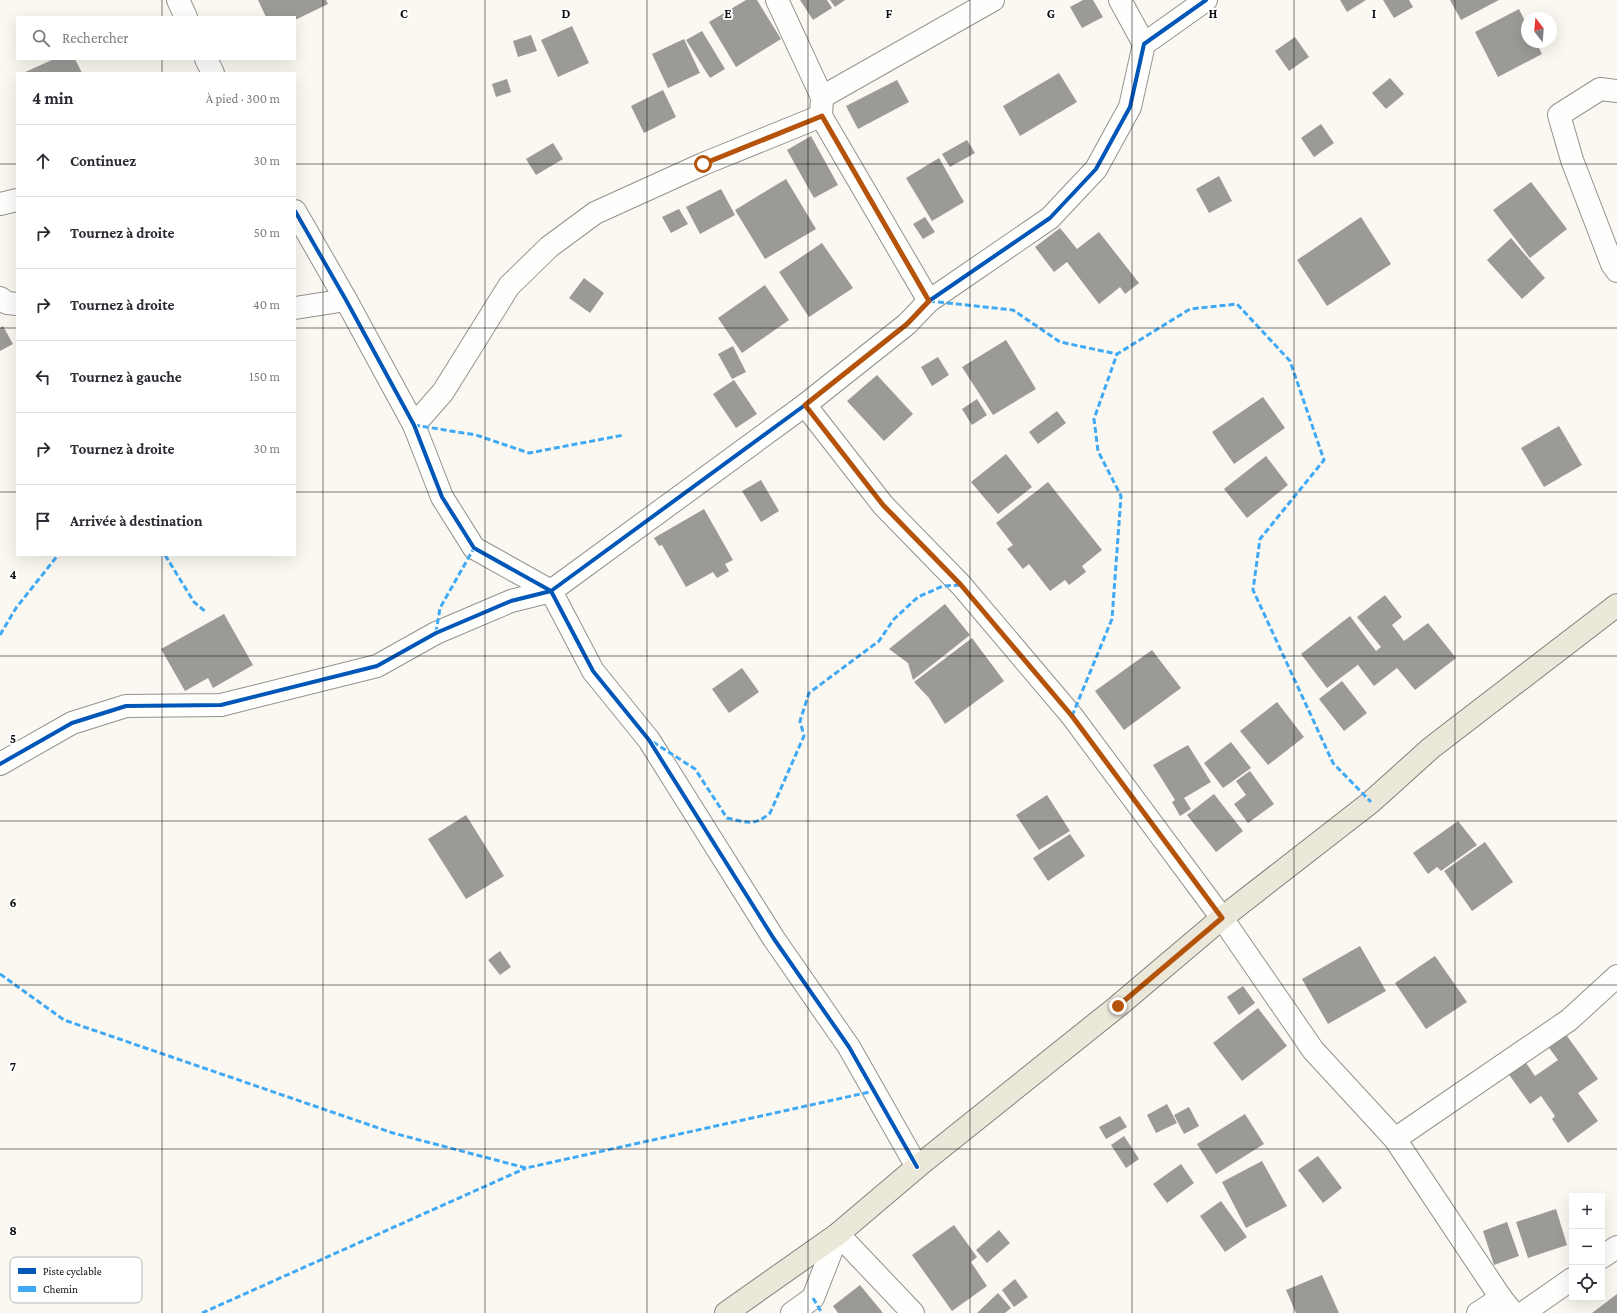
<!DOCTYPE html>
<html lang="fr">
<meta charset="utf-8">
<style>
body{margin:0;font-family:"Crimson Pro",serif;background:#f2f2f3;color:#2b2b33}
.controls{position:absolute;right:12px;bottom:12px;display:grid;overflow:hidden;border-radius:0px;box-shadow:0 4px 16px #0002}
.controls button{width:36px;height:36px;display:grid;place-items:center;padding:0;border:0;border-bottom:1px solid #e1e1e2;background:#fff;color:#2b2b33;font:20px sans-serif}
.compass{position:absolute;left:1521px;top:12px;width:36px;height:36px;border-radius:50%;background:#fff;box-shadow:0 4px 16px #0002;rotate:344deg}
.stop{position:absolute;width:12px;height:12px;margin:-9px;border:3px solid #b45309;border-radius:50%;background:#fff}
.stop.end{background:#b45309;border-color:#fff;box-shadow:0 1px 4px #0008}
.list{margin:0;padding:0;list-style:none}
h2{display:flex;justify-content:space-between;align-items:center;height:52px;margin:0;padding:0 16px;font-size:17px}
h2 small{font-size:13px;font-weight:400;color:#7c7c81}
.list li{display:grid;grid-template-columns:26px 1fr auto;gap:12px;align-items:center;box-sizing:border-box;height:72px;padding:0 16px;border-top:1px solid #e1e1e2}
.list b{display:block;font-size:15px;white-space:nowrap}
.list em{font-size:13px;font-style:normal;color:#7c7c81}
.icon{flex:none;width:22px;height:22px;fill:none;stroke:currentColor;stroke-width:2;stroke-linecap:round;stroke-linejoin:round}
.map{position:relative;flex:none;width:1617px;height:1313px;overflow:hidden}
.search{position:absolute;background:#fff;box-shadow:0 4px 16px #0002;left:16px;top:16px;width:280px;height:44px;display:flex;align-items:center;gap:10px;box-sizing:border-box;padding:0 14px;border-radius:0px;color:#7c7c81;font-size:15px}
.panel{position:absolute;background:#fff;box-shadow:0 4px 16px #0002;left:16px;top:72px;width:280px;height:484px;border-radius:0px}
.map>svg:first-child{display:block}
</style>
<div class="map">
<svg width="1617" height="1313" viewBox="0 0 1617 1313">
<rect width="100%" height="100%" fill="#faf8f1"/>
<g fill="#9c9a97">
<path d="M258,0h68l2,4 -33,16v-3h-29z"/>
<path d="M746,0h11l24,39 -45,28 -27,-45z"/>
<path d="M800,0h27l5,8 -19,12z"/>
<path d="M830,0h15l-10,7z"/>
<path d="M1083,0h10l10,17 -21,11 -12,-21z"/>
<path d="M1340,0h26l-19,12z"/>
<path d="M1383,0h26l4,7 -19,11z"/>
<path d="M1450,0h49l-38,20z"/>
<path d="M1519,9l8,16v17h9l6,12 -44,23 -23,-45z"/>
<path d="M572,26l17,37 -31,14 -17,-37z"/>
<path d="M702,31l23,38 -15,9 -24,-38z"/>
<path d="M531,35l6,16 -19,6 -5,-16z"/>
<path d="M1295,37l14,20 -20,14 -14,-20z"/>
<path d="M684,39l16,34 -32,15 -16,-34z"/>
<path d="M54,59h21l7,14h-59z"/>
<path d="M1059,73l18,29 -57,34 -17,-30z"/>
<path d="M1390,78l14,16 -18,15 -14,-16z"/>
<path d="M507,79l4,13 -15,5 -4,-13z"/>
<path d="M897,80l12,22 -51,27 -12,-23z"/>
<path d="M663,90l13,27 -32,16 -13,-27z"/>
<path d="M1321,124l13,19 -20,14 -13,-19z"/>
<path d="M811,136l27,49 -24,13 -27,-48z"/>
<path d="M967,140l8,13 -25,14 -8,-13z"/>
<path d="M553,143l10,16 -27,16 -10,-16z"/>
<path d="M939,158l25,44 -32,19 -26,-43z"/>
<path d="M1219,176l13,25 -23,12 -13,-24z"/>
<path d="M786,179l30,50 -51,30 -30,-49z"/>
<path d="M1531,182l36,47 -37,29 -37,-48z"/>
<path d="M721,189l14,26 -35,19 -14,-27z"/>
<path d="M679,209l9,15 -17,9 -9,-16z"/>
<path d="M925,217l10,15 -12,7 -10,-15z"/>
<path d="M1361,217l30,47 -64,42 -30,-46z"/>
<path d="M1060,228l17,21 22,-17 40,51 -14,11 -5,-7 -21,17 -32,-42 -13,10 -19,-25z"/>
<path d="M1511,238l34,40 -23,21 -35,-39z"/>
<path d="M822,243l31,45 -44,29 -30,-45z"/>
<path d="M584,278l20,15 -14,20 -21,-15z"/>
<path d="M765,285l24,35 -47,33 -24,-35z"/>
<path d="M3,326l10,18 -13,7v-23z"/>
<path d="M1006,340l30,49 -43,26 -31,-48z"/>
<path d="M733,346l13,26 -14,7 -14,-25z"/>
<path d="M938,357l11,18 -17,11 -11,-19z"/>
<path d="M877,375l36,39 -29,27 -37,-40z"/>
<path d="M734,380l23,34 -21,14 -23,-34z"/>
<path d="M1263,397l22,31 -51,36 -22,-32z"/>
<path d="M977,399l10,16 -15,10 -10,-16z"/>
<path d="M1057,411l9,12 -28,21 -9,-12z"/>
<path d="M1559,426l23,39 -38,22 -23,-39z"/>
<path d="M1006,454l26,33 -34,27 -27,-32z"/>
<path d="M1266,456l22,29 -41,33 -23,-29z"/>
<path d="M761,480l18,31 -18,11 -19,-31z"/>
<path d="M1048,482l54,68 -20,16 4,6 -17,13 -4,-5 -15,11 -21,-27 -6,5 -16,-20 6,-4 -17,-22z"/>
<path d="M704,509l29,51 -8,4 4,7 -12,7 -4,-6 -27,15 -24,-42 -3,1 -5,-8z"/>
<path d="M1385,595l17,22 -10,8 12,16 24,-18 28,35 -41,32 -18,-22 -23,18 -16,-21 5,-4 -36,27 -26,-34 49,-38 26,35 5,-4 -24,-30z"/>
<path d="M945,604l25,31 -57,45 -5,-17 -19,-14z"/>
<path d="M224,614l29,51 -40,23 -5,-10 -23,13 -24,-42z"/>
<path d="M972,638l32,43 -59,43 -16,-26 -15,-16z"/>
<path d="M1152,650l29,38 -57,42 -29,-39z"/>
<path d="M742,668l17,24 -30,21 -17,-24z"/>
<path d="M1342,681l25,32 -23,18 -25,-32z"/>
<path d="M1277,702l27,35 -36,28 -28,-34z"/>
<path d="M1231,742l20,26 -28,20 -19,-25z"/>
<path d="M1188,745l23,37 -27,16 7,11 -11,7 -8,-14 3,-2 -22,-35z"/>
<path d="M1250,771l24,33 -26,19 -14,-19 12,-9 -10,-14z"/>
<path d="M1214,794l29,37 -27,21 -29,-37z"/>
<path d="M1047,795l23,36 -31,19 -23,-35z"/>
<path d="M466,815l38,61 -38,23 -38,-60z"/>
<path d="M1458,821l19,24 -36,26 -4,-4 -9,7 -15,-21z"/>
<path d="M1070,834l15,22 -37,25 -15,-23z"/>
<path d="M1485,842l28,40 -41,29 -28,-40z"/>
<path d="M1360,946l26,45 -58,33 -26,-45z"/>
<path d="M500,951l11,16 -11,8 -12,-15z"/>
<path d="M1435,956l32,46 -41,27 -31,-46z"/>
<path d="M1243,986l12,17 -16,12 -12,-18z"/>
<path d="M1258,1008l29,38 -45,35 -29,-38z"/>
<path d="M1562,1029l36,50 -20,14 20,28 -30,22 -16,-24 3,-3 -14,-20 -11,8 -25,-35 17,-12 13,19 23,-16 -14,-19z"/>
<path d="M1167,1104l10,19 -21,10 -9,-18z"/>
<path d="M1189,1107l10,19 -15,8 -10,-19z"/>
<path d="M1245,1114l19,30 -48,30 -19,-30z"/>
<path d="M1120,1116l7,11 -21,12 -7,-12z"/>
<path d="M1124,1136l15,23 -13,9 -15,-23z"/>
<path d="M1318,1156l24,32 -19,15 -25,-33z"/>
<path d="M1262,1161l25,45 -41,22 -24,-46z"/>
<path d="M1181,1164l13,19 -27,20 -14,-19z"/>
<path d="M1221,1201l26,36 -22,15 -25,-36z"/>
<path d="M1556,1209l11,36 -39,13 -12,-36z"/>
<path d="M1507,1222l12,34 -25,9 -11,-34z"/>
<path d="M954,1225l23,32 -6,5 16,24 -35,25 -40,-56z"/>
<path d="M999,1230l11,13 -23,20 -11,-13z"/>
<path d="M1322,1275l17,38h-43l-10,-23z"/>
<path d="M1015,1279l13,18 -14,10 -12,-17z"/>
<path d="M860,1285l23,28h-45l-5,-7z"/>
<path d="M998,1293l13,15 -6,5h-28z"/>
<path d="M1617,1294v19h-25z"/>
</g>
<g fill="none" stroke-linecap="round" stroke-linejoin="round">
<g stroke="#93928f" stroke-width="24">
<g id="minor">
<path d="M178,0l8,17"/>
<path d="M777,0l45,97 -1,19 108,185"/>
<path d="M1120,0l24,44"/>
<path d="M206,59l7,14"/>
<path d="M1617,91l-17,-2 -41,26 13,45 40,104 5,7"/>
<path d="M822,97l171,-97"/>
<path d="M0,204l17,-4"/>
<path d="M295,211l51,89 68,125 28,72 32,51 77,43 42,80 56,69 125,199 75,108 68,120"/>
<path d="M0,298l7,5 10,1"/>
<path d="M295,308l51,-8"/>
<path d="M805,405l78,100 78,80 111,131 150,202 91,132 82,89 106,159 12,15"/>
<path d="M414,425l29,-33 66,-106 40,-39 46,-34 108,-49 118,-48"/>
<path d="M0,764l72,-41 54,-17 95,-1 156,-39 59,-33 75,-32 40,-10 254,-186 102,-81 22,-23 121,-83 46,-49 34,-62 14,-63 62,-44"/>
<path d="M1395,1139l174,-119 48,-44"/>
<path d="M1602,1257l15,-10"/>
<path d="M792,1313l21,-15 25,-64 75,79"/>
<path d="M1478,1313l23,-15"/>
<path d="M1523,1313l49,-34"/>
</g>
</g>
<g stroke="#80807c" stroke-width="24">
<path id="major" d="M726,1313l112,-79 79,-67 201,-161 104,-88 149,-116 60,-54 186,-143"/>
</g>
<use href="#minor" stroke="#fefefd" stroke-width="22"/>
<use href="#major" stroke="#ebe7d9" stroke-width="22"/>
<g stroke="#3fa9f5" stroke-width="3" stroke-dasharray="6 3" stroke-linecap="butt">
<path d="M929,301l84,9 47,32 57,12 73,-45 47,-5 53,57 34,99 -64,79 -7,51 80,173 38,39"/>
<path d="M414,425l62,10 53,18 95,-18"/>
<path d="M165,555l29,47 12,10"/>
<path d="M436,633l4,-25 34,-60"/>
<path d="M0,635l16,-27 42,-53"/>
<path d="M1072,716l40,-97 9,-123 -23,-45 -4,-32 23,-65"/>
<path d="M653,742l42,27 32,49c19,4 27,9 43,-5l34,-77 -4,-15 9,-28 70,-52 15,-22 24,-22 25,-11 18,-1"/>
<path d="M0,974l64,46 329,113 133,35 348,-77"/>
<path d="M813,1298l9,15"/>
<path d="M202,1313l324,-145"/>
</g>
<g stroke="#fff" stroke-width="6">
<g id="cycleway">
<path d="M295,211l51,89 68,125 28,72 32,51 77,43 42,80 56,69 125,199 75,108 68,120"/>
<path d="M0,764l72,-41 54,-17 95,-1 156,-39 59,-33 75,-32 40,-10 254,-186 102,-81 22,-23 121,-83 46,-49 34,-62 14,-63 62,-44"/>
</g>
</g>
<use href="#cycleway" stroke="#0057b8" stroke-width="4"/>
</g>
<g fill="none" stroke-linecap="round" stroke-linejoin="round">
<path stroke="#b45309" stroke-width="5" d="M703,164l119,-48 107,185 -22,23 -102,81 78,100 78,80 111,131 150,202 -104,88"/>
</g>
<path fill="none" stroke="#0c0c0c" stroke-width="1" stroke-opacity="0.55" d="M162,0v17M323,0v1313M485,0v1313M647,0v1313M808,0v1313M970,0v1313M1132,0v1313M1294,0v1313M1455,0v1313M162,59v14M0,164h17M295,164h1322M0,328h17M295,328h1322M0,492h17M295,492h1322M162,555v758M0,656h1617M0,821h1617M0,985h1617M0,1149h1617"/>
<rect x="10" y="1257" width="132" height="46" rx="6" fill="#fff" stroke="#b6b6b6" stroke-width="1"/>
<rect x="18" y="1268" width="18" height="6" fill="#0057b8"/>
<rect x="18" y="1286" width="18" height="6" fill="#3fa9f5"/>
<g font-size="11" fill="#0c0c0c">
<text x="43" y="1275">Piste cyclable</text>
<text x="43" y="1293">Chemin</text>
</g>
<g font-size="13" text-anchor="middle" font-weight="bold" fill="#0c0c0c" stroke="#fff" stroke-width="4" stroke-linejoin="round" paint-order="stroke">
<text x="404" y="18">C</text>
<text x="566" y="18">D</text>
<text x="728" y="18">E</text>
<text x="889" y="18">F</text>
<text x="1051" y="18">G</text>
<text x="1213" y="18">H</text>
<text x="1374" y="18">I</text>
<text x="13" y="579">4</text>
<text x="13" y="743">5</text>
<text x="13" y="907">6</text>
<text x="13" y="1071">7</text>
<text x="13" y="1235">8</text>
</g>
</svg>
<div class="controls">
<button>+</button>
<button>−</button>
<button><svg class="icon" aria-label="locate" viewBox="0 0 24 24"><circle cx="12" cy="12" r="6"/><path d="M12 2v4M12 18v4M2 12h4M18 12h4"/></svg></button>
</div>
<svg class="compass" viewBox="-18 -18 36 36"><path d="M0-13l5 13h-10z" fill="#e53935"/><path d="M0 13l5-13h-10z" fill="#7c7c81"/></svg>
<div class="stop" style="left:703px;top:164px"></div>
<div class="stop end" style="left:1118px;top:1006px"></div>
<div class="search"><svg class="icon" aria-label="search" viewBox="0 0 24 24"><circle cx="10" cy="10" r="6"/><path d="M15 15l6 6"/></svg>Rechercher</div>
<section class="panel">
<h2>4 min<small>À pied · 300 m</small></h2>
<ul class="list">
<li><svg class="icon" aria-label="ahead" viewBox="0 0 24 24"><path d="M12 20V5M6 11l6-6 6 6"/></svg><div><b>Continuez</b></div><em>30 m</em></li>
<li><svg class="icon" aria-label="right" viewBox="0 0 24 24"><path d="M7 20v-9h11M14 6l5 5-5 5"/></svg><div><b>Tournez à droite</b></div><em>50 m</em></li>
<li><svg class="icon" aria-label="right" viewBox="0 0 24 24"><path d="M7 20v-9h11M14 6l5 5-5 5"/></svg><div><b>Tournez à droite</b></div><em>40 m</em></li>
<li><svg class="icon" aria-label="left" viewBox="0 0 24 24"><path d="M17 20v-9H6M10 6l-5 5 5 5"/></svg><div><b>Tournez à gauche</b></div><em>150 m</em></li>
<li><svg class="icon" aria-label="right" viewBox="0 0 24 24"><path d="M7 20v-9h11M14 6l5 5-5 5"/></svg><div><b>Tournez à droite</b></div><em>30 m</em></li>
<li><svg class="icon" aria-label="arrive" viewBox="0 0 24 24"><path d="M6 21V4h12l-3 4 3 4H6"/></svg><div><b>Arrivée à destination</b></div></li>
</ul>
</section>
</div>
